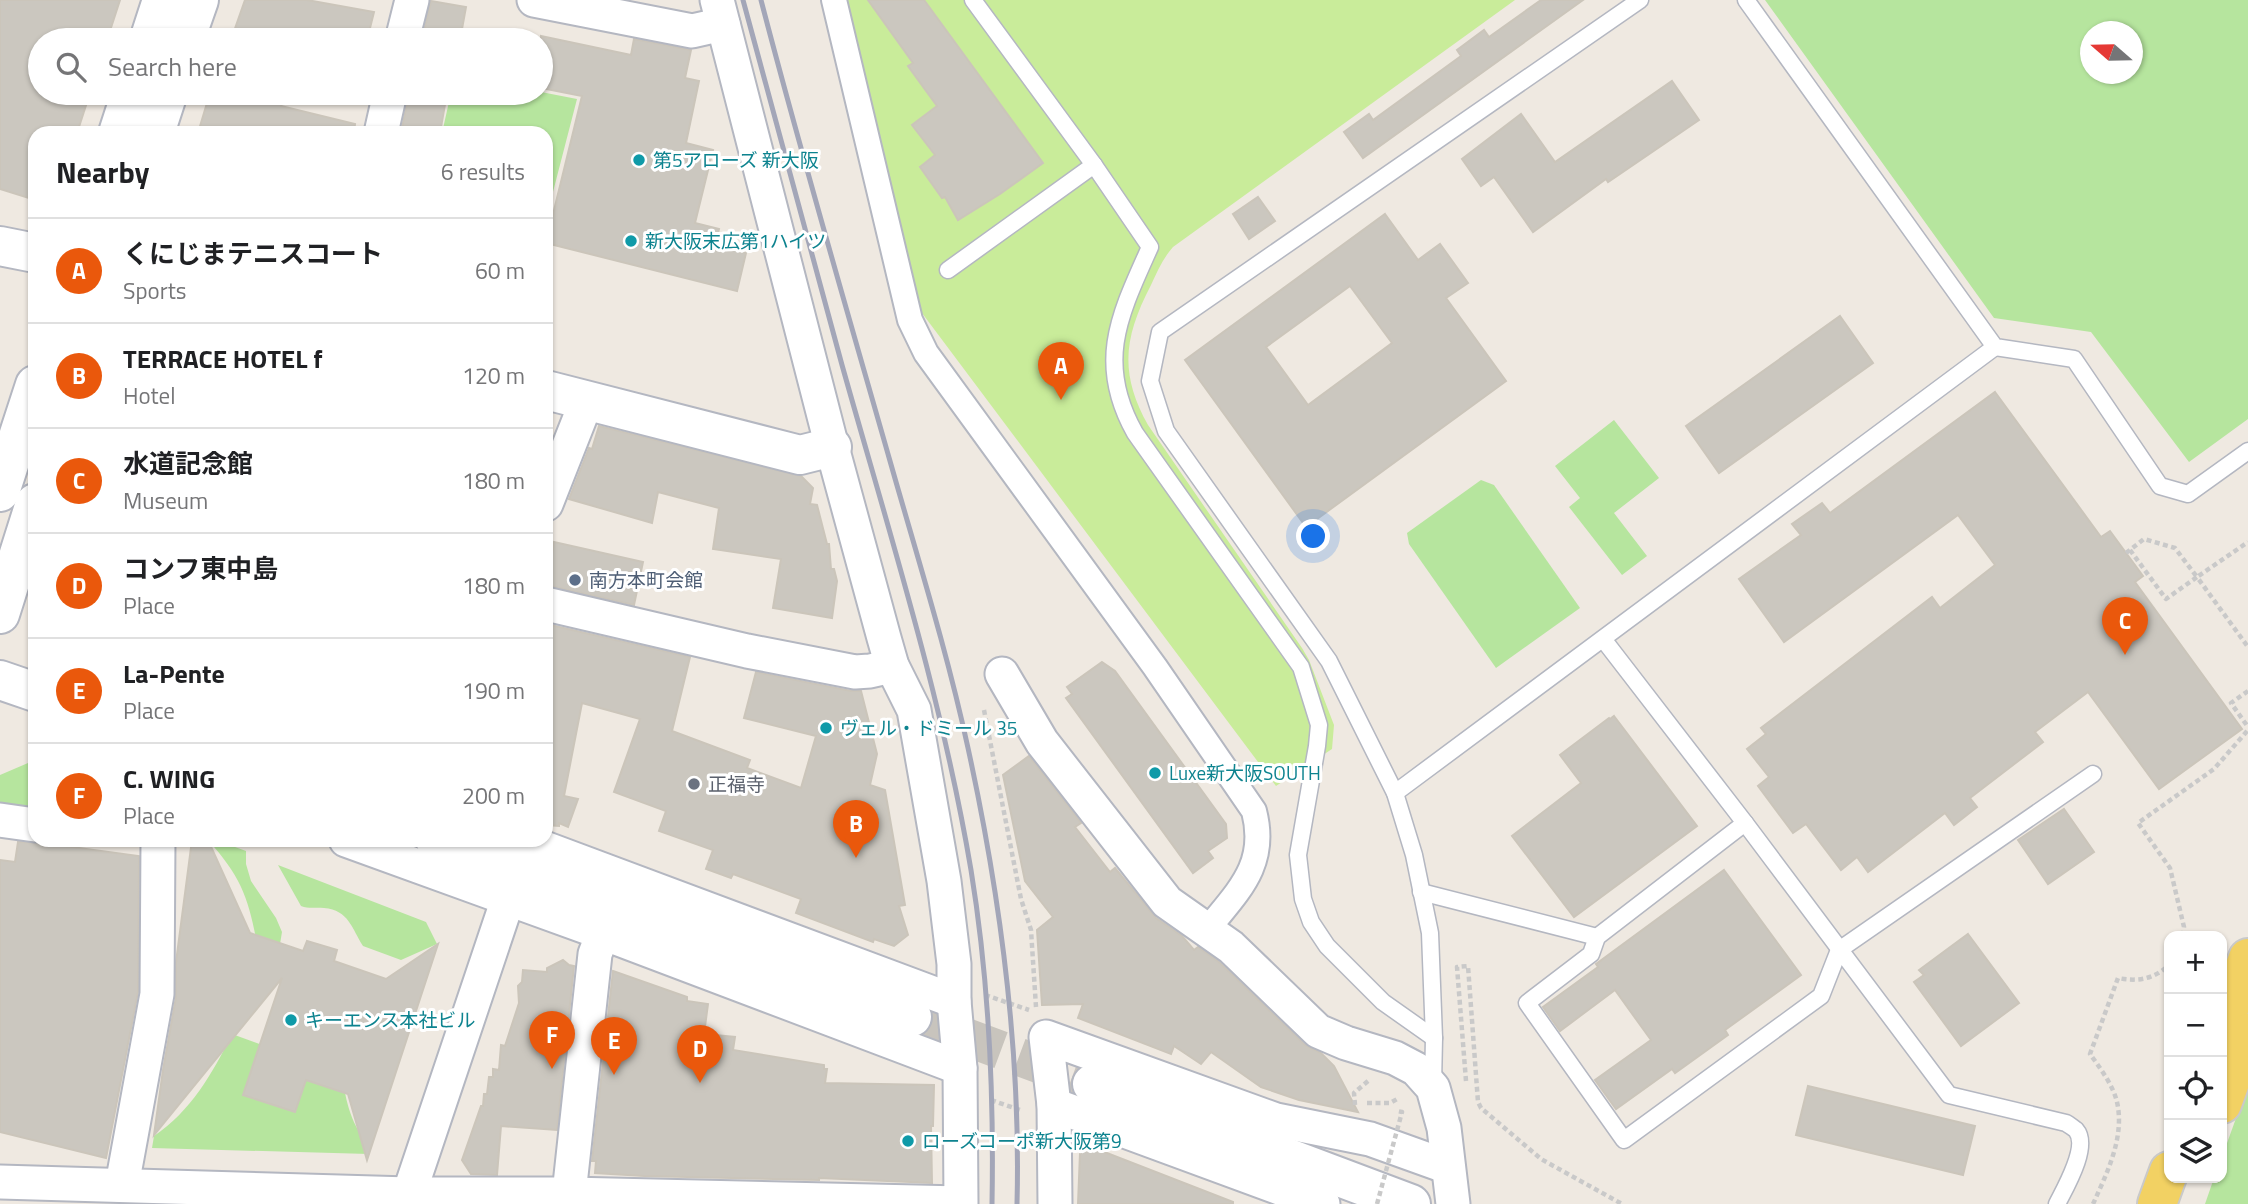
<!DOCTYPE html>
<meta charset="utf-8">
<style>
body{margin:0;font-family:"Titillium Web","Noto Sans JP",sans-serif;background:#f6f6f6;color:#202124}
.controls{position:absolute;right:21px;bottom:21px;display:grid;overflow:hidden;border-radius:14px;box-shadow:0 2px 5px #0004}
.controls button{width:63px;height:63px;display:grid;place-items:center;padding:0;border:0;border-bottom:2px solid #e0e0e0;background:#fff;color:#202124;font:35px sans-serif}
.compass{position:absolute;left:2080px;top:21px;width:63px;height:63px;border-radius:50%;background:#fff;box-shadow:0 2px 5px #0004;rotate:290deg}
.you{position:absolute;left:1314px;top:537px;width:24px;height:24px;margin:-18px;border:5px solid #fff;border-radius:50%;background:#1a73e8;box-shadow:0 0 0 10px #1a73e833}
.badge{display:grid;place-items:center;width:46px;height:46px;border-radius:50%;background:#ea580c;color:#fff;font-size:23px;font-weight:700}
.pin{position:absolute;translate:-50% -58px;filter:drop-shadow(0 2px 4px #0008)}
.pin::after{content:'';position:absolute;top:37px;width:24px;height:21px;background:inherit;clip-path:polygon(0 0,100% 0,50% 100%)}
.list{margin:0;padding:0;list-style:none}
h2{display:flex;justify-content:space-between;align-items:center;height:91px;margin:0;padding:0 28px;font-size:30px}
h2 small{font-size:23px;font-weight:400;color:#757577}
.list li{display:grid;grid-template-columns:46px 1fr auto;gap:21px;align-items:center;box-sizing:border-box;height:105px;padding:0 28px;border-top:2px solid #e0e0e0}
.list b{display:block;font-size:26px;white-space:nowrap}
.list p{margin:0;font-size:23px;white-space:nowrap;color:#757577}
.list em{font-size:23px;font-style:normal;color:#757577}
.icon{flex:none;width:38px;height:38px;fill:none;stroke:currentColor;stroke-width:2;stroke-linecap:round;stroke-linejoin:round}
.map{position:relative;flex:none;width:2248px;height:1204px;overflow:hidden}
.search{position:absolute;background:#fff;box-shadow:0 2px 5px #0004;left:28px;top:28px;width:525px;height:77px;display:flex;align-items:center;gap:18px;box-sizing:border-box;padding:0 24px;border-radius:38px;color:#757577;font-size:26px}
.panel{position:absolute;background:#fff;box-shadow:0 2px 5px #0004;left:28px;top:126px;width:525px;height:721px;border-radius:21px}
.map>svg:first-child{display:block}
</style>
<div class="map">
<svg width="2248" height="1204" viewBox="0 0 2248 1204">
<rect width="100%" height="100%" fill="#efe9e1"/>
<g fill="#b6e59e" fill-rule="evenodd">
<path d="M1765,0h483v419l-59,43 -98,-130 -97,-14zM2090,32h42v42h-42z"/>
<path d="M541,92l36,7 -31,120v-86h-104l9,-40z"/>
<path d="M1614,420l45,58 -45,35 33,43 -25,19 -53,-68 11,-9 -25,-32z"/>
<path d="M1481,480l13,5 86,123 -84,60 -87,-124 -2,-11z"/>
<path d="M35,760v55l-35,-4v-36z"/>
<path d="M208,840h8l30,11v13l5,17 25,37 6,14 -4,24 -20,-7c-9,-50 -16,-71 -50,-109z"/>
<path d="M278,865l148,57 11,22 -36,16 -38,-14c-11,-17 -14,-36 -39,-38 -9,-1 -15,1 -23,-2z"/>
<path d="M232,1034l110,40c4,29 9,51 29,74l-2,6 -217,-6 2,-12c36,-24 59,-63 78,-102z"/>
<path d="M2248,1085v119h-43l9,-26h8v-21z"/>
</g>
<path fill="#c9ec9a" d="M844,0h671l-342,247c-10,11 -16,25 -22,38 -27,52 -32,88 -3,140l154,223 7,12 25,65 -2,24 -56,37 -360,-481z"/>
<g fill="#cbc7bf" stroke="#cbc5ba" stroke-width="2" fill-rule="evenodd">
<path d="M0,0h120l-13,40h-67v53h50l-13,40h-42v67l-35,-11z"/>
<path d="M245,0h62l67,12 -7,28h-136z"/>
<path d="M868,0h56l119,163 -43,31 -42,26 -13,-23 -3,1 -22,-31 15,-12 -23,-30 25,-19 -29,-40 5,-3z"/>
<path d="M1541,0h42l-220,158 -19,-26 25,-18 4,6 88,-64 -4,-6 27,-20 5,7z"/>
<path d="M431,1l35,6 -6,33h-38z"/>
<path d="M541,36l90,19 3,-16 57,11 -6,28 14,3 -13,62 27,7 -18,73 24,6 -4,16 31,8 -9,38 -191,-48 36,-147 -41,-8z"/>
<path d="M1672,81l27,39 -91,62 -2,-3 -73,53 -39,-55 -13,9 -19,-27 59,-45 34,48z"/>
<path d="M210,93h75l-4,13 74,18 -1,9h-156z"/>
<path d="M409,93h38l-7,40h-39z"/>
<path d="M1258,197l17,24 -26,18 -16,-25z"/>
<path d="M1385,214l33,46 22,-16 28,39 -22,15 60,83 -200,146 -121,-167zM1350,286l42,57 -84,62 -42,-58z"/>
<path d="M1840,316l33,47 -154,110 -33,-47z"/>
<path d="M1995,392l106,145 9,-6 33,45 -8,6 107,147 -83,60 -71,-97 -53,40 8,10 -73,56 7,9 -23,18 -9,-12 -77,59 -11,-15 -16,13 -35,-46 -13,9 -35,-47 11,-9 -22,-28 19,-15 -5,-6 171,-131 8,11 55,-43 -37,-50 -174,127 -45,-63 62,-44 -9,-11 30,-21 8,10z"/>
<path d="M599,426l202,50 12,12 -3,16 7,1 10,39h2l2,25h3l3,12 -5,37 -59,-10 8,-49 -68,-10 6,-41 -61,-16 -6,31 -83,-24 20,-51 3,1z"/>
<path d="M554,542l89,20 -9,43 -88,-20z"/>
<path d="M546,624l144,33 -18,74 78,29 -3,8 54,20 15,-52 -72,-18 12,-46 95,19h10l16,63 -7,31 15,5 20,115 -6,1 9,29 -14,11 -20,-7 -1,3 -77,-29 5,-14 -68,-25 -2,4 -25,-9 7,-19 -54,-19 7,-20 -52,-19 26,-73 -58,-16 -18,93 14,3 -10,28 -9,-4v3l-13,-1z"/>
<path d="M1102,662l13,9 111,153 1,14 -19,13 5,7 -20,15 -127,-175 6,-4 -5,-7z"/>
<path d="M1614,716l83,110 -123,91 -62,-81 69,-53 -21,-28 49,-37 1,1z"/>
<path d="M1029,756l52,67 -6,4 35,45 5,-4 41,50 26,18 12,14 4,-3 21,15 86,83 16,8 13,13 24,46 -59,-12 -38,-13 -50,-35 -10,12 -27,-18 -3,8 -93,-36 5,-14 -41,1 -5,-75 16,-13 -28,-36 -22,-106z"/>
<path d="M2064,809l30,43 -46,32 -30,-44z"/>
<path d="M192,840h16l42,93 53,18 4,-10 30,9 -3,11 52,18 52,-35 -71,216 -19,-66 -42,-14 -11,32 -52,-17 39,-117 -128,157 9,-65 13,-73v-35z"/>
<path d="M18,842l24,1 97,13 -1,136 -32,166 -106,-26v-272l15,2z"/>
<path d="M1724,870l77,105 -76,55 3,5 -53,38 -3,-4 -56,40 -21,-29 56,-40 -36,-50 -55,41 -17,-24 55,-40 -2,-3z"/>
<path d="M1968,934l51,69 -58,43 -47,-64 10,-7 -5,-5z"/>
<path d="M563,960l6,5 5,1 -17,164 -56,-4 -4,49 -26,-1 -9,-14 19,-54h2l1,-12h3l2,-17h4v-8l6,1 2,-25 4,1 14,-43 -1,-17 4,-4 1,-12 24,2v-4z"/>
<path d="M613,971l74,26v4l21,3 -4,30 31,3 -2,13 91,15v4h3l-2,14 109,2 -1,41h-2l1,57 -113,-5v2l-175,-4 -49,-3 1,-12h-4z"/>
<path d="M1808,1086l167,40 -12,49 -167,-40z"/>
<path d="M1094,1148l139,54v2h-155l2,-51z"/>
</g>
<g fill="none" stroke-linecap="round" stroke-linejoin="round">
<path stroke="#c8c4bd" stroke-width="38" stroke-dasharray="38 19" stroke-linecap="butt" d="M912,1017l180,67"/>
<g stroke="#b4b7c1" stroke-width="19">
<g id="service">
<path d="M973,0l121,165 56,82c-30,67 -55,115 -15,186l166,234 18,58 -2,21 -19,109 5,44 8,23 16,24 56,56 51,36"/>
<path d="M1746,0l249,347 79,12 86,127 28,8 60,-43"/>
<path d="M948,270l146,-105"/>
<path d="M1603,639l142,184 204,272 117,28c2,1 9,6 10,7 14,16 -11,58 -19,74"/>
<path d="M1395,793l600,-446"/>
<path d="M1745,823l-148,114 -6,17 -64,49 97,137 197,-144 18,-46 254,-176"/>
<path d="M1421,892l176,45"/>
<path d="M1433,1084l1,-46 -4,-105 -16,-78 -19,-62 -66,-132 -163,-230 -16,-50 10,-49 480,-332"/>
</g>
</g>
<g stroke="#b4b7c1" stroke-width="28">
<path id="pedestrian" d="M834,0l76,320 16,33 229,314 99,144c14,54 -16,80 -47,119"/>
</g>
<g stroke="#b4b7c1" stroke-width="37">
<g id="minor">
<path d="M534,0l158,31 31,-7"/>
<path d="M402,40l10,-40"/>
<path d="M381,133l9,-40"/>
<path d="M546,504l41,-104"/>
<path d="M546,604l201,47 108,21 15,-1 22,-5"/>
<path d="M1002,674l40,68 125,160 64,45 87,84 28,12 49,15 21,11 17,19 11,40 9,76"/>
<path d="M0,820l35,5"/>
<path d="M346,840l257,93 357,135"/>
<path d="M523,840l431,161"/>
<path d="M1054,1105l269,99"/>
<path d="M0,1182l409,12h160l392,9 -1,-135 -6,-67v-37l-10,-83 -30,-171 -22,-44 -8,-28 -52,-191 -115,-447"/>
<path d="M122,1185l35,-191 1,-154"/>
<path d="M409,1194l99,-295"/>
<path d="M569,1194l26,-240 8,-21"/>
<path d="M1055,1204l-1,-99 -8,-68 230,83 94,19 78,28"/>
</g>
</g>
<g stroke="#b4b7c1" stroke-width="42">
<g id="tertiary">
<path d="M149,40l13,-40"/>
<path d="M185,40l14,-40"/>
<path d="M118,133l13,-40"/>
<path d="M155,133l13,-40"/>
<path d="M0,246l35,7"/>
<path d="M546,390l254,65 32,-8"/>
<path d="M0,492l35,-107"/>
<path d="M0,614l35,-111"/>
<path d="M0,680l35,12"/>
<path d="M435,840l477,177"/>
<path d="M1092,1084l319,120"/>
</g>
</g>
<g stroke="#c9c9c9" stroke-width="42">
<g id="primary">
<path d="M2222,1028l26,-70"/>
<path d="M2222,1104l26,-71"/>
<path d="M2157,1204l12,-33"/>
</g>
</g>
<g stroke="#c9c9c9" stroke-width="4.5" stroke-dasharray="5 3.5" stroke-linecap="butt">
<path d="M2130,550l36,49 31,-22 51,70"/>
<path d="M2126,553l18,-14 31,9 22,29 51,-35"/>
<path d="M2248,691l-17,12 17,24"/>
<path d="M984,710l37,189 10,31 5,77"/>
<path d="M2183,936l1,-9 -14,-59 -32,-45 76,-54 34,-39"/>
<path d="M985,995l44,15"/>
<path d="M1466,1081l-9,-114 11,-1 10,136 3,6 60,51 81,45"/>
<path d="M991,1100l32,11"/>
<path d="M1367,1103h23l9,-5"/>
<path d="M1355,1105l-1,-12 14,-12"/>
<path d="M2093,1204c14,-31 32,-67 24,-102 -4,-17 -17,-34 -27,-48l28,-76c20,4 36,1 51,-13"/>
</g>
<use href="#service" stroke="#fff" stroke-width="16"/>
<use href="#pedestrian" stroke="#fff" stroke-width="24"/>
<use href="#minor" stroke="#fff" stroke-width="33"/>
<use href="#tertiary" stroke="#fff" stroke-width="38"/>
<use href="#primary" stroke="#f2d163" stroke-width="38"/>
<g stroke="#a3a6b8" stroke-width="5">
<path d="M743,0c33,122 65,244 99,365 47,167 100,333 129,505 18,110 23,223 21,334"/>
<path d="M761,0c40,154 85,307 129,461 27,95 57,190 78,287 33,151 53,302 49,456"/>
</g>
<path stroke="#c9c9c9" stroke-width="4.5" stroke-dasharray="5 3.5" stroke-linecap="butt" d="M1377,1204l25,-92 -5,-1"/>
</g>
<g fill="#0f9aa8" stroke="#fff" stroke-width="2.5">
<circle cx="639" cy="160" r="7"/>
<circle cx="631" cy="241" r="7"/>
<circle cx="826" cy="728" r="7"/>
<circle cx="1155" cy="773" r="7"/>
<circle cx="291" cy="1020" r="7"/>
<circle cx="908" cy="1141" r="7"/>
</g>
<circle fill="#5c6f8a" stroke="#fff" stroke-width="2.5" cx="575" cy="580" r="7"/>
<circle fill="#6b7280" stroke="#fff" stroke-width="2.5" cx="694" cy="784" r="7"/>
<g text-anchor="middle" stroke-width="6" stroke-linejoin="round" paint-order="stroke">
<g font-size="19" fill="#0d838f" stroke="#fff" text-anchor="start">
<text x="653" y="167">第5アローズ 新大阪</text>
<text x="645" y="248">新大阪末広第1ハイツ</text>
<text x="840" y="735">ヴェル・ドミール 35</text>
<text x="1169" y="780">Luxe新大阪SOUTH</text>
<text x="305" y="1027">キーエンス本社ビル</text>
<text x="922" y="1148">ローズコーポ新大阪第9</text>
</g>
<g font-size="19" fill="#4e5e75" stroke="#fff" text-anchor="start">
<text x="589" y="587">南方本町会館</text>
</g>
<g font-size="19" fill="#5b616d" stroke="#fff" text-anchor="start">
<text x="708" y="791">正福寺</text>
</g>
</g>
</svg>
<div class="controls">
<button>+</button>
<button>−</button>
<button><svg class="icon" aria-label="locate" viewBox="0 0 24 24"><circle cx="12" cy="12" r="6"/><path d="M12 2v4M12 18v4M2 12h4M18 12h4"/></svg></button>
<button><svg class="icon" aria-label="layers" viewBox="0 0 24 24"><path d="M12 4l9 5-9 5-9-5zM3 14l9 5 9-5"/></svg></button>
</div>
<svg class="compass" viewBox="-18 -18 36 36"><path d="M0-13l5 13h-10z" fill="#e53935"/><path d="M0 13l5-13h-10z" fill="#757577"/></svg>
<div class="you"></div>
<div class="pin badge" style="left:1061px;top:400px">A</div>
<div class="pin badge" style="left:856px;top:858px">B</div>
<div class="pin badge" style="left:2125px;top:655px">C</div>
<div class="pin badge" style="left:700px;top:1083px">D</div>
<div class="pin badge" style="left:614px;top:1075px">E</div>
<div class="pin badge" style="left:552px;top:1069px">F</div>
<div class="search"><svg class="icon" aria-label="search" viewBox="0 0 24 24"><circle cx="10" cy="10" r="6"/><path d="M15 15l6 6"/></svg>Search here</div>
<section class="panel">
<h2>Nearby<small>6 results</small></h2>
<ul class="list">
<li><span class="badge">A</span><div><b>くにじまテニスコート</b><p>Sports</p></div><em>60 m</em></li>
<li><span class="badge">B</span><div><b>TERRACE HOTEL f</b><p>Hotel</p></div><em>120 m</em></li>
<li><span class="badge">C</span><div><b>水道記念館</b><p>Museum</p></div><em>180 m</em></li>
<li><span class="badge">D</span><div><b>コンフ東中島</b><p>Place</p></div><em>180 m</em></li>
<li><span class="badge">E</span><div><b>La-Pente</b><p>Place</p></div><em>190 m</em></li>
<li><span class="badge">F</span><div><b>C. WING</b><p>Place</p></div><em>200 m</em></li>
</ul>
</section>
</div>
